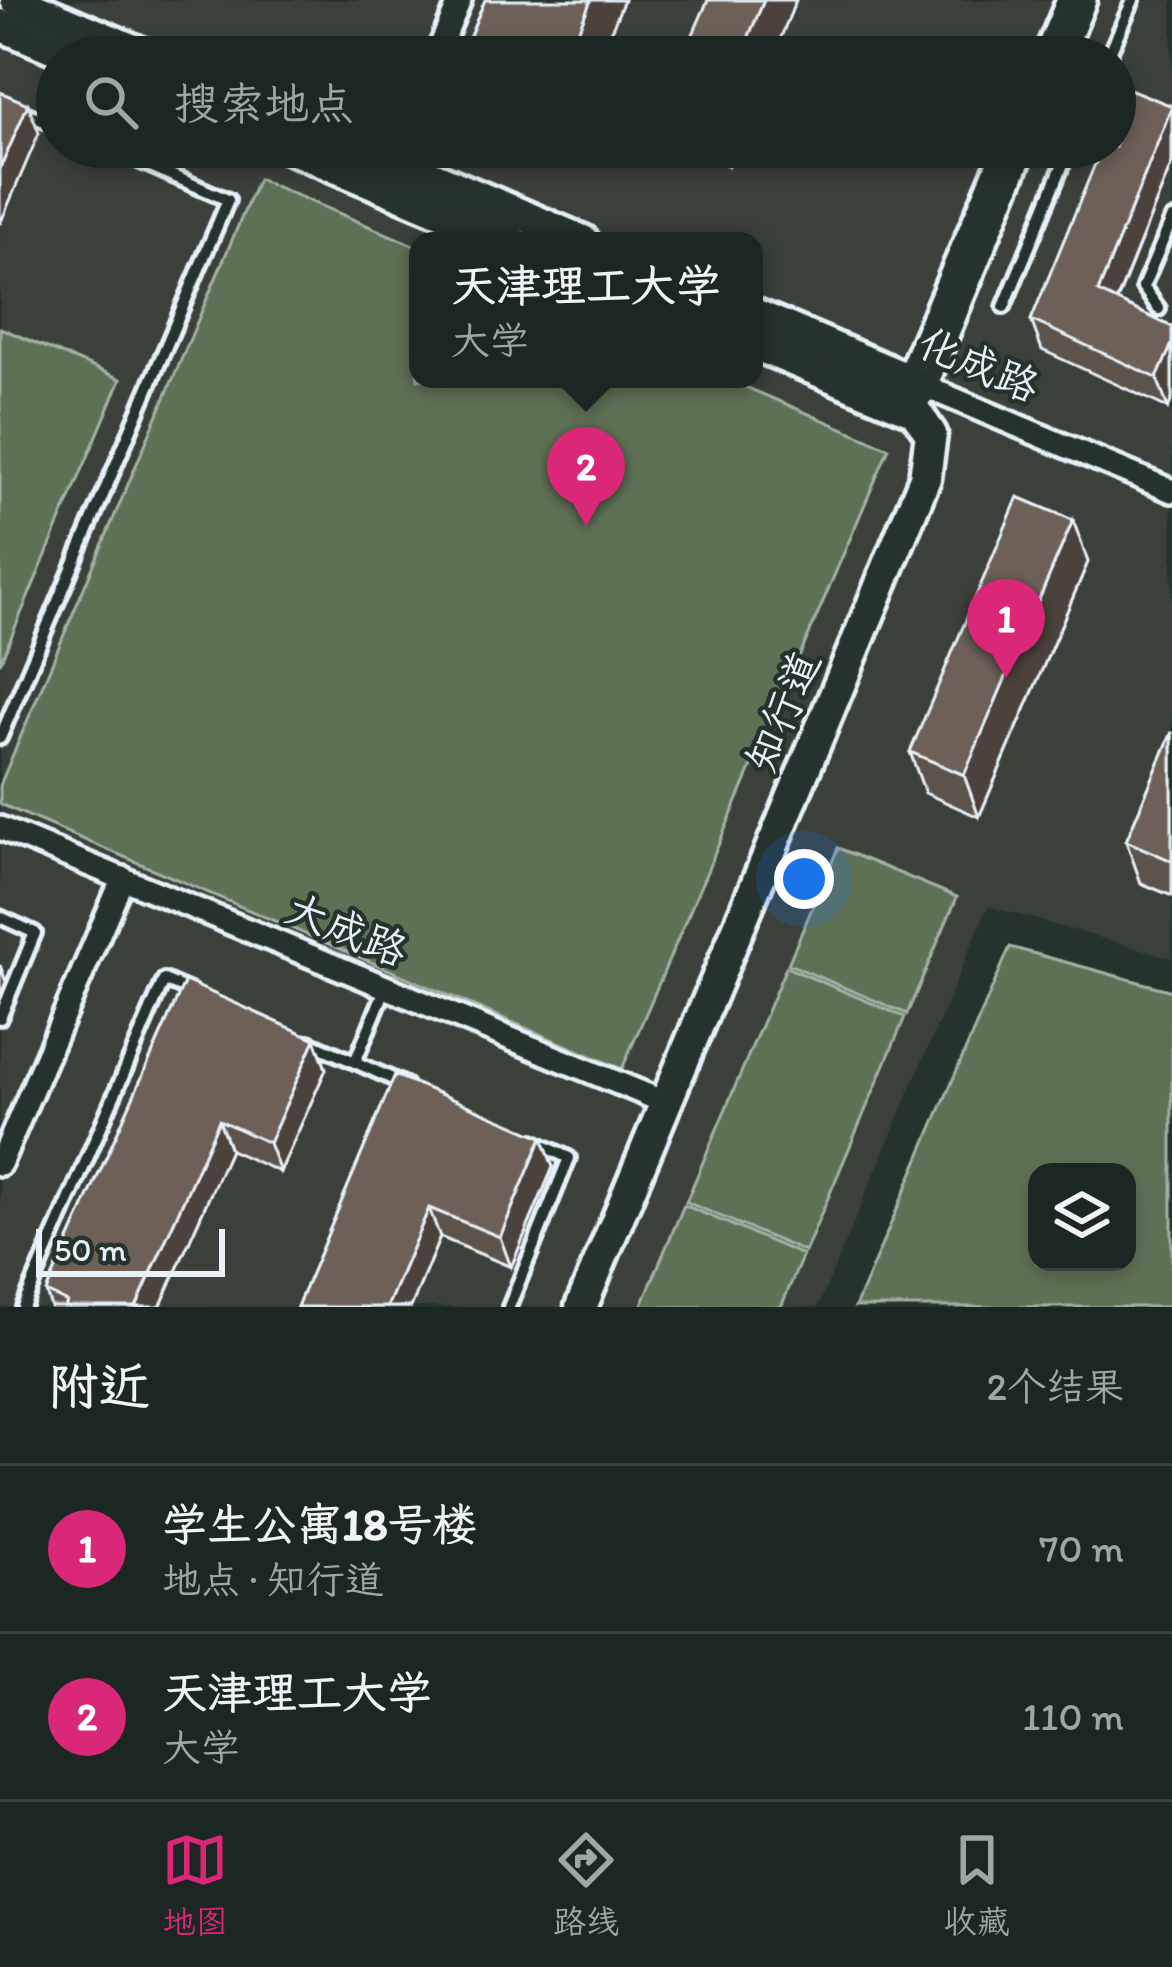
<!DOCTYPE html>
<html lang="zh">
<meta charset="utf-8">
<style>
body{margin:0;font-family:Itim,"LXGW WenKai TC",sans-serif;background:#29322f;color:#f1f3f6}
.controls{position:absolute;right:36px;bottom:36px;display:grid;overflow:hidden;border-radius:24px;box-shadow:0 6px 18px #0003}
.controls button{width:108px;height:108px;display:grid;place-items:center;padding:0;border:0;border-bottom:3px solid #3a4340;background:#1c2622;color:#f1f3f6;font:60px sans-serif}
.scale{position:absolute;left:36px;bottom:30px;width:189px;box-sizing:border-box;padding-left:12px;border:6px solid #e8f1f8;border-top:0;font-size:33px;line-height:42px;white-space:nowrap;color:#e8f1f8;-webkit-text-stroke:9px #26332d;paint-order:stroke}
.you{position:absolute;left:804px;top:879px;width:42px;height:42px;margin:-30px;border:9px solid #fff;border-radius:50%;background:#1a73e8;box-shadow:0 0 0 18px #1a73e833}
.badge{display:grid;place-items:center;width:78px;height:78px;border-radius:50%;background:#db2777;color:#fff;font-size:39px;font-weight:700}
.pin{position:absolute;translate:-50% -99px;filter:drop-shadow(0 3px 6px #0008)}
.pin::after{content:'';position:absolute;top:63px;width:42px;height:36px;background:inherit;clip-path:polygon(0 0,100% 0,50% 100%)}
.popup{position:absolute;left:409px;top:232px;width:354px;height:156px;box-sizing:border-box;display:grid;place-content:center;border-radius:24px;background:#1c2622;filter:drop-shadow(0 3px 9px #0005);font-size:39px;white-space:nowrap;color:#a0a5a5}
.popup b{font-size:45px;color:#f1f3f6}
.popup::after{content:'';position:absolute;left:50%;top:100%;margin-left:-24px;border:24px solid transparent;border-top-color:#1c2622}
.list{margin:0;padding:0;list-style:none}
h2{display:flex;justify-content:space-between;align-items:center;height:156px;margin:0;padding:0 48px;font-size:51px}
h2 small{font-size:39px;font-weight:400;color:#a0a5a5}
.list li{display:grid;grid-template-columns:78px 1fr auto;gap:36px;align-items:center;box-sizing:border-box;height:168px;padding:0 48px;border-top:3px solid #3a4340}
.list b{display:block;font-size:45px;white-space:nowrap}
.list p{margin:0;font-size:39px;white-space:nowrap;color:#a0a5a5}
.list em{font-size:39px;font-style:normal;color:#a0a5a5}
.icon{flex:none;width:66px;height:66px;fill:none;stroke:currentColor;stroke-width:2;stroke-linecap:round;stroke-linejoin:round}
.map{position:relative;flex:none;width:1172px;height:1307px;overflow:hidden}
.search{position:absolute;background:#1c2622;box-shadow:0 6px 18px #0003;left:36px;right:36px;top:36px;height:132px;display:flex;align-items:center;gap:30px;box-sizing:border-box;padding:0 42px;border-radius:66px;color:#a0a5a5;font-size:45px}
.sheet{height:492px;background:#1c2622}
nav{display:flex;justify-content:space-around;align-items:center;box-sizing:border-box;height:168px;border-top:3px solid #3a4340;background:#1c2622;font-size:33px;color:#a0a5a5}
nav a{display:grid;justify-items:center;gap:6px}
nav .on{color:#db2777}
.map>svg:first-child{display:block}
</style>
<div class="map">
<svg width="1172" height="1307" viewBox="0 0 1172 1307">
<rect width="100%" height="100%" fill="#26332d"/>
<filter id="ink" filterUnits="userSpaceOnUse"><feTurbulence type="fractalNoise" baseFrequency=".00833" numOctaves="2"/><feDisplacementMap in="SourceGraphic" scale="24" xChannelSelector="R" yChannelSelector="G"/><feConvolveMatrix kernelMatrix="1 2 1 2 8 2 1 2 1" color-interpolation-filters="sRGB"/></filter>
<g filter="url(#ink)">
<path fill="#3b403a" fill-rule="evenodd" d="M0,0h1172v958l-184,-52 -170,401h-818zM57,57h1058v90h-1058zM418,241h336v138h-336z"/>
<g fill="#5e7154" stroke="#a3b1a6" stroke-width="3" fill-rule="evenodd">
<path d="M258,179l160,68v132h309l162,69 -267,621 -622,-265v-19z"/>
<path d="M0,328l121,51 -121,284z"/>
<path d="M838,848l119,49 -50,117 -119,-50z"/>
<path d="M1010,947l162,44v316h-317zM1037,1172h90v90h-90z"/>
<path d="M786,967l119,50 -100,235 -119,-50z"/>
<path d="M684,1205l119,50 -22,52h-140z"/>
</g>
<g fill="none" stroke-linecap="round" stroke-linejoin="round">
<g stroke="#e8f1f8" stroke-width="20">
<g id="lane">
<path d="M1108,57l25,-57"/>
<path d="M0,103l57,23"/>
<path d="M1004,307l66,-160"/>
<path d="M1159,309l-16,-22 29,-68"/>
<path d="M0,738l228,-538 -121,-53"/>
<path d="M0,917l35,16 -35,85"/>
<path d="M309,1042l46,20 31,-75"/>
<path d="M355,1062l51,23"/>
<path d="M23,1307l141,-327 28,12"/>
<path d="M509,1307l60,-149 -36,-17"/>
</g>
</g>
<g stroke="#e8f1f8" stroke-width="30">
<g id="street">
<path d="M436,57l24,-57"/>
<path d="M1044,57l24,-57"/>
<path d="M1062,57l23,-57"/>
<path d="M926,387l246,104"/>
<path d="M902,389l103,-242"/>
<path d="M922,396l103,-249"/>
<path d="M0,828l664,274"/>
<path d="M0,1164l123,-286"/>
</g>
</g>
<g stroke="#e8f1f8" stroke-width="39">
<g id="secondary">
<path d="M16,0l134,57"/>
<path d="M0,25l75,32"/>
<path d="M288,147l223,94"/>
<path d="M362,147l221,94"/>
<path d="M754,314l172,73"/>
<path d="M581,1307l344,-829 6,-44 -16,-23 -161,-67"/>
</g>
</g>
<use href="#lane" stroke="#26332d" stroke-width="10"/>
<use href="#street" stroke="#26332d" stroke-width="21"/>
<use href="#secondary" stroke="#26332d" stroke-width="30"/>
</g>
<g fill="#5d534d" stroke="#e8f1f8" stroke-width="3">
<path d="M1172,106v57l-55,138 55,26v72l-4,9 -126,-58 -11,-30z"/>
<path d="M687,147h48l-7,18 -40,-14z"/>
<path d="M1088,562l-109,255 -54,-24 -15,-41z"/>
<path d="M1172,732v164l-31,-13 -15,-42z"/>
<path d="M185,981l130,58 11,30 -46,103 -50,-22 -70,157h-109l-5,-15z"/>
<path d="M395,1075l158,92 -42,100 -71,-30 -29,70h-114z"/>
</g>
<g fill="#4c433e" stroke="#e8f1f8" stroke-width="3">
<path d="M591,0h33l-24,57h-33z"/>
<path d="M764,0h32l-23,57h-33z"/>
<path d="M28,104l11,29 -39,91v-55z"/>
<path d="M1172,106v57l-64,159 -10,-30z"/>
<path d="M721,147h14l-7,18z"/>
<path d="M1172,344v55l-4,9 -11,-30z"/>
<path d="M1073,520l15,42 -109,255 -15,-42z"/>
<path d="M0,965l6,17 -6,14z"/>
<path d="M315,1039l11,30 -46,103 -11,-29z"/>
<path d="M219,1120l11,30 -70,157h-24z"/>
<path d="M542,1137l11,30 -42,100 -11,-30z"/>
<path d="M429,1208l11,29 -29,70h-24z"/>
</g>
<g fill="#6c6059" stroke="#e8f1f8" stroke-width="3">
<path d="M485,0h106l-24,57h-106z"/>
<path d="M708,0h56l-24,57h-57z"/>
<path d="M1127,88l45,18 -74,186 74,35v17l-15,34 -126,-58 71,-173h13v-30z"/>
<path d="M0,92l28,12 -28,65z"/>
<path d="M1018,497l55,23 -109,255 -54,-23z"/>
<path d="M1172,732v129l-46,-20z"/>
<path d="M185,981l130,58 -46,104 -50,-23 -83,187h-71l2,-5 -21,-10z"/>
<path d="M395,1075l147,62 -42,100 -71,-29 -42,99h-90z"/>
</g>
</g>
<g text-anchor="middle" stroke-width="9" stroke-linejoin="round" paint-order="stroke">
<g font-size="42" fill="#e8f1f8" stroke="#26332d">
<text transform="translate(979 364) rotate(23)" y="15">化成路</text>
<text transform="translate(782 711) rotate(-67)" y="15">知行道</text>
<text transform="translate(347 929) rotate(22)" y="15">大成路</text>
</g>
</g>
</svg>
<div class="controls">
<button><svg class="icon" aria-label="layers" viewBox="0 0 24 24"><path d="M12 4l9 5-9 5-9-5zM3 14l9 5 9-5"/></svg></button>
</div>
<div class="scale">50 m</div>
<div class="you"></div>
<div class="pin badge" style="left:1006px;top:678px">1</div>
<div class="pin badge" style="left:586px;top:526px">2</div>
<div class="popup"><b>天津理工大学</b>大学</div>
<div class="search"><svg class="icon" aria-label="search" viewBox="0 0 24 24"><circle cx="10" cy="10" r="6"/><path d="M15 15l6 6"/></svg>搜索地点</div>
</div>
<section class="sheet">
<h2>附近<small>2个结果</small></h2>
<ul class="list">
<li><span class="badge">1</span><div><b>学生公寓18号楼</b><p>地点 · 知行道</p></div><em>70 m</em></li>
<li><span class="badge">2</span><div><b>天津理工大学</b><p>大学</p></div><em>110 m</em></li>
</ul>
</section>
<nav>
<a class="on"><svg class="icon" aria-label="map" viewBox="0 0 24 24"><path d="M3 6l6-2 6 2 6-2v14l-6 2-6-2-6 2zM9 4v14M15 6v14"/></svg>地图</a>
<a><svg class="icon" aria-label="directions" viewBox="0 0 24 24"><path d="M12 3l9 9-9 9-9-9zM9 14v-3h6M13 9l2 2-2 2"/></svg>路线</a>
<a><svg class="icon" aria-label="saved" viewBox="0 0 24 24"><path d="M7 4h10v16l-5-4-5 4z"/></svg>收藏</a>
</nav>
